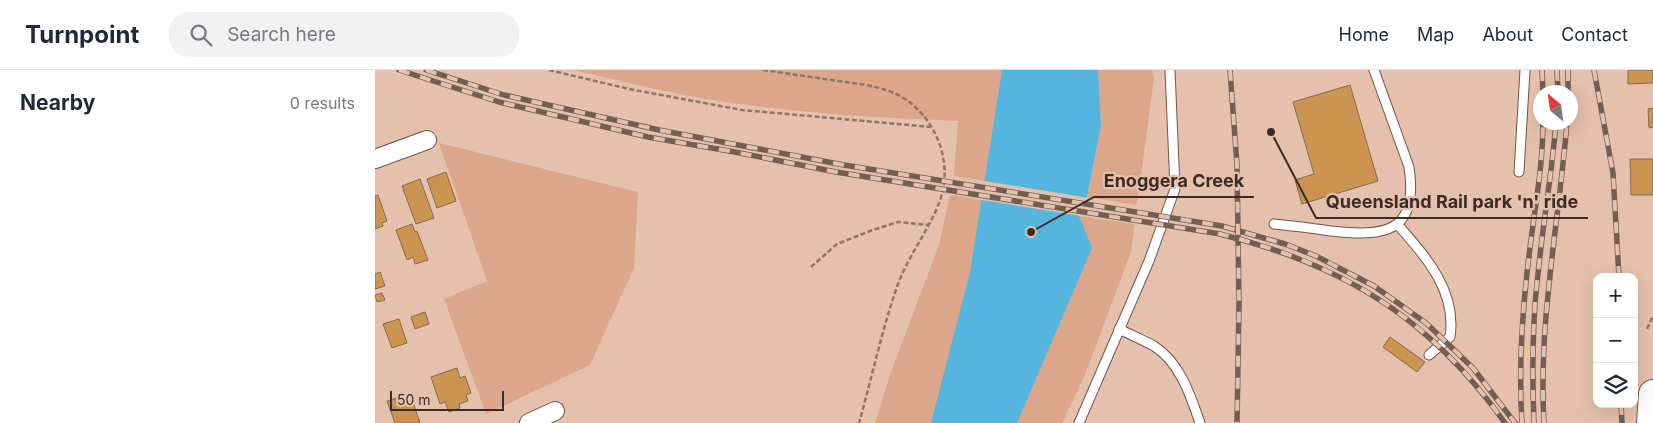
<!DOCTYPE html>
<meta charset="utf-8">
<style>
body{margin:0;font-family:Inter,sans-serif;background:#f2f2f3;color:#1f2937}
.controls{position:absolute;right:15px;bottom:15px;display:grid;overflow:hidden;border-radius:10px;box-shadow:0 5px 20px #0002}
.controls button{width:45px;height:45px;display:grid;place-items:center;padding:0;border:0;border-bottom:1px solid #e0e1e3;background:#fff;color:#1f2937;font:25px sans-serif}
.compass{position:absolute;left:1158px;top:15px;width:45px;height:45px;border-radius:50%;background:#fff;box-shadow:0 5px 20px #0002;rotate:331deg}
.scale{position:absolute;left:15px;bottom:12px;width:114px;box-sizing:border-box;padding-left:5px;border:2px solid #3a2c24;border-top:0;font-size:14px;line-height:18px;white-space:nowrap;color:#3a2c24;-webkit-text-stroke:4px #e5c0ad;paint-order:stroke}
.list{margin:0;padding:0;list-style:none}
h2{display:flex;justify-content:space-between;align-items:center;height:65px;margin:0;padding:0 20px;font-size:21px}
h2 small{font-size:16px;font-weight:400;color:#747a83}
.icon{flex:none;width:28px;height:28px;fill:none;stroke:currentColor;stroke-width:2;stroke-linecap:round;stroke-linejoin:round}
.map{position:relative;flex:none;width:1278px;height:353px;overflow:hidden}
header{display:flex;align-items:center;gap:30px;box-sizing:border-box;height:70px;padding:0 25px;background:#fff;border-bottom:1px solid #e0e1e3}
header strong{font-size:24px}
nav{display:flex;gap:28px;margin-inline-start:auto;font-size:18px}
.search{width:350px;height:45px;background:#f2f2f3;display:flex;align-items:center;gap:12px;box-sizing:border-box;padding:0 18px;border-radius:20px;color:#747a83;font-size:19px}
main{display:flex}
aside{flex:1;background:#fff}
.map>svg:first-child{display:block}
</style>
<header>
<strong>Turnpoint</strong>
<div class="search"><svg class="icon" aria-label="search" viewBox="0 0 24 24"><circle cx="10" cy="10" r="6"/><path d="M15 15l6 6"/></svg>Search here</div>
<nav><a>Home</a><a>Map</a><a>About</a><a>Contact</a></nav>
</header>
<main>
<aside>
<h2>Nearby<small>0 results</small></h2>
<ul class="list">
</ul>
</aside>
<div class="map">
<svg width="1278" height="353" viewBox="0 0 1278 353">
<rect width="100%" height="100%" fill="#e5c0ad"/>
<g fill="#dca68a">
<path d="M198,0h429l-17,111 -31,-5 4,-55c-67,-3 -135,-6 -202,-15 -62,-7 -123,-22 -183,-36z"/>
<path d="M723,0h54l2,8 -17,127 -50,-8 14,-72z"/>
<path d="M64,73l199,49 -4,76 -44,97 -104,49 -42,-115 43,-18z"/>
<path d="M575,125l32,5 -12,72 -36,143 -3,8h-56l16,-51 48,-127z"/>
<path d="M703,146l57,8 -4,28 -46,123 -23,48h-45z"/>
</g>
<path fill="#55b5de" d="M627,0h96l3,55 -14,72 -8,19 13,32 -75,175h-86l39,-151z"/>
<path fill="#e5c0ad" d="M608,111h2l104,17 -8,18 -99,-16h-2z"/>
<g fill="#cc9451" stroke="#836a50">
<path d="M1253,0h25v13l-25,1z"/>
<path d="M975,15l28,96 -76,23 -7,-24 19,-6 -21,-72z"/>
<path d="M1278,38v19l-4,1 -1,-19z"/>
<path d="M1255,89h23v36h-22z"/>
<path d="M71,102l10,29 -19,7 -10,-29z"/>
<path d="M45,109l14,39 -18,6 -14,-38z"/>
<path d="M3,125l9,26 -5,2 1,3 -8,3v-33z"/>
<path d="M37,154l3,8 2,-1 11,29 -13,4 -2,-7 -6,3 -11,-30z"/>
<path d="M5,202l5,14 -10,3v-15z"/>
<path d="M7,223l3,7 -8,2 -2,-7z"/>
<path d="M50,242l4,12 -14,5 -4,-12z"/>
<path d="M24,249l8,24 -15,5 -9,-24z"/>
<path d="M1015,267l35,25 -8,10 -34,-25z"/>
<path d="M82,298l3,10 5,-2 6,17 -5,2 2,6 -9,3 1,4 -11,4 -4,-10 -5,2 -9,-27z"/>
<path d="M28,326l3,8 7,-2 7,21h-25l-8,-22z"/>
</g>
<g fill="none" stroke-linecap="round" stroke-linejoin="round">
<g stroke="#755544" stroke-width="11">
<g id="lane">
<path d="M1144,102l6,-102"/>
<path d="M899,154c19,2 38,4 57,7 54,6 88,2 78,-64l-35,-97"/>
<path d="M1023,155c28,32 59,66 52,112l-21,18"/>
<path d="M744,259c12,6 24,11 35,17 26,16 37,51 46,77"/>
<path d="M704,353l70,-162 26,-72 -5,-119"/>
</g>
</g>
<g stroke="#755544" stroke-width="20">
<g id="street">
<path d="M0,89l52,-19"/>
<path d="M154,353l26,-12"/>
</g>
</g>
<g stroke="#755544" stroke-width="30">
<path id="highway" d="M1276,353l2,-29"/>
</g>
<g stroke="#8e7568" stroke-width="2.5" stroke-dasharray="5 2.5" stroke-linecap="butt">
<path d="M174,0l80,19 113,21 189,17"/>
<path d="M388,0l103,15c14,3 27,6 39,14 33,22 49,67 34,104 -11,28 -30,52 -41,81 -16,45 -26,93 -39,139"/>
<path d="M436,197l26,-23 33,-13 28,-9 31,3"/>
<path d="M1272,259l6,-13"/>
</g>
<use href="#lane" stroke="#fff" stroke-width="9"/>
<use href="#street" stroke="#fff" stroke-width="18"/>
<use href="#highway" stroke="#fff" stroke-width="28"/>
<g stroke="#735e52" stroke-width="5.5">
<g id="rail">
<path d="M24,0l100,32 149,35 87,15 101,20 384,62c124,31 210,84 285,189"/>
<path d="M51,0l78,25 155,35 185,35 378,61 63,18 31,12 58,30 52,37 47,45 42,55"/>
<path d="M855,0l7,95 2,139 -2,119"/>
<path d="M1167,0l1,22"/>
<path d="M1182,0l1,22"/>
<path d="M1193,0v22"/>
<path d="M1219,0l19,103 6,104"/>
<path d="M1246,334l1,19"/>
<path d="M1147,353c-4,-61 1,-123 9,-183 5,-39 12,-78 12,-118"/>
<path d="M1159,353c-2,-49 -2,-100 4,-149 5,-51 14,-101 18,-152"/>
<path d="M1169,353c-6,-101 15,-200 23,-301"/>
</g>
</g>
<use href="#rail" stroke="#e5c0ad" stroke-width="4" stroke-dasharray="11" stroke-linecap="butt"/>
</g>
<path fill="none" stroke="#3a2c24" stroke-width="2" d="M656 162L719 127H879M896 62L941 148H1213"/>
<g fill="#3a2c24" stroke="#e5c0ad" stroke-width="2">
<circle cx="656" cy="162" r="5"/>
<circle cx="896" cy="62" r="5"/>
</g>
<g font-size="18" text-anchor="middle" font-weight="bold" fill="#3a2c24" stroke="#e5c0ad" stroke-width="4.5" stroke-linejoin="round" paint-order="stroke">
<text x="799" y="117">Enoggera Creek</text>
<text x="1077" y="138">Queensland Rail park 'n' ride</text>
</g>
</svg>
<div class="controls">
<button>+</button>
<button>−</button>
<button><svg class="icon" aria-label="layers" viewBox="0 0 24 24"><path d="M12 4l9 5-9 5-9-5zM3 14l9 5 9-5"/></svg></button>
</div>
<svg class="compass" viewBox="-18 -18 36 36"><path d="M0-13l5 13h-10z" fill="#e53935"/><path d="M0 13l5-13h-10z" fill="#747a83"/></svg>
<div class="scale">50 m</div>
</div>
</main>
